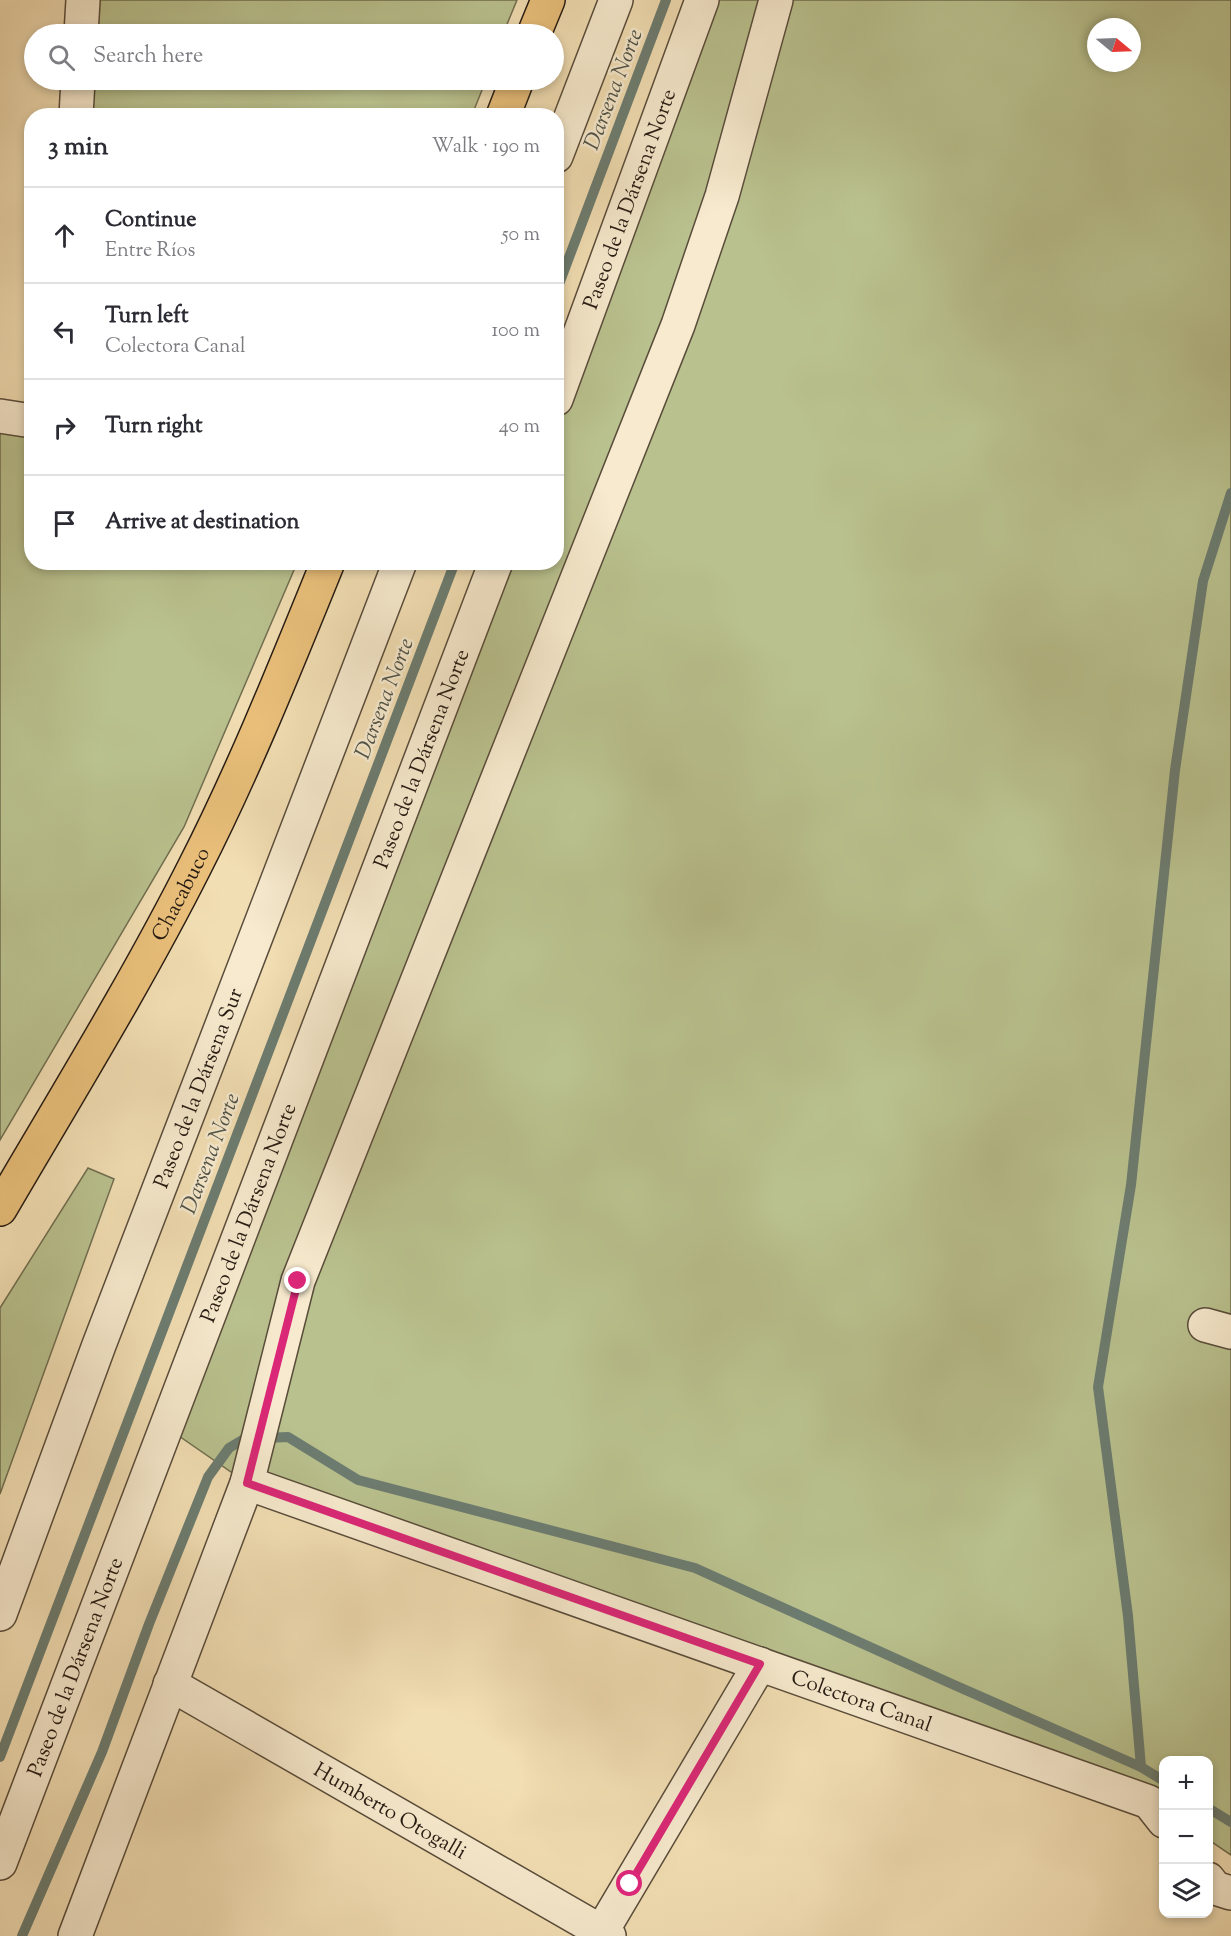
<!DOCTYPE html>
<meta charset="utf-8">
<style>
body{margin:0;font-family:"Sorts Mill Goudy",serif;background:#f2f2f3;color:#2b2b33}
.controls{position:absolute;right:18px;bottom:18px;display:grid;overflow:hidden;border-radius:12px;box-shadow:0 3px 9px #0003}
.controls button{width:54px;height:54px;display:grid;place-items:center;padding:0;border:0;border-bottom:2px solid #e1e1e2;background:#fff;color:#2b2b33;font:30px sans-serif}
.compass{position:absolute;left:1087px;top:18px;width:54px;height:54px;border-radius:50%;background:#fff;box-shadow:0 3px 9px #0003;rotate:109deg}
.stop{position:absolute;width:18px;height:18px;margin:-14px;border:4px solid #db2777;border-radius:50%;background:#fff}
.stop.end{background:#db2777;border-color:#fff;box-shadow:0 2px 6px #0008}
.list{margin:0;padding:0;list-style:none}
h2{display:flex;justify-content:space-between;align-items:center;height:78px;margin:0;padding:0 24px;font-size:26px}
h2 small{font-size:20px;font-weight:400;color:#7c7c81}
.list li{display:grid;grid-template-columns:39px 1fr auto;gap:18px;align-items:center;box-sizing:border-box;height:96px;padding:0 24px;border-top:2px solid #e1e1e2}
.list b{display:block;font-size:22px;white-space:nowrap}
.list p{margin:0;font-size:20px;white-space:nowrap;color:#7c7c81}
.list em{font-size:20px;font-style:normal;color:#7c7c81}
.icon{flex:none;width:33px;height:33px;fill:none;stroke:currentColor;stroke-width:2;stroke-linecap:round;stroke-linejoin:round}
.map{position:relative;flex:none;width:1231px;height:1936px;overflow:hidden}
.search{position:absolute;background:#fff;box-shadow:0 3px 9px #0003;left:24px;top:24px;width:540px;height:66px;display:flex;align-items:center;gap:15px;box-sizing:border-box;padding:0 21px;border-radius:33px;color:#7c7c81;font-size:22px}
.panel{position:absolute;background:#fff;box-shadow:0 3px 9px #0003;left:24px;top:108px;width:540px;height:462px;border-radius:24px}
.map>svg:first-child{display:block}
</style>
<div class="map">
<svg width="1231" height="1936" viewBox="0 0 1231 1936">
<rect width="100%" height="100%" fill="#f2deb3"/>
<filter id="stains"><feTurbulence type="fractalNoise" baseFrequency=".00333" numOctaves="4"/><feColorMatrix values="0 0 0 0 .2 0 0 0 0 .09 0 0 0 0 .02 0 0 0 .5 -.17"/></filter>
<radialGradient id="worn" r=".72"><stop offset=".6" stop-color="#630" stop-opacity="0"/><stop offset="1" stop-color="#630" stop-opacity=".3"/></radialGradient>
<g fill="#b9c18e" stroke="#706e50" stroke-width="1.5" fill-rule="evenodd">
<path d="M83,0h434l-14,34h-422z"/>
<path d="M702,0h529v1855l-22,-15 -1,-80h-44l-1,44 -916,-321 -81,-56 330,-864 60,-1 1,-163zM1096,27h36v36h-36z"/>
<path d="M78,80h408l-14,35 -396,1z"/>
<path d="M0,416l31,5 1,141 265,1 -113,264 -184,313z"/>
<path d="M88,1168l26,11 -114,315v-186z"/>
</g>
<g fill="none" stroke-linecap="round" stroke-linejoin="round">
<g stroke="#6c7c70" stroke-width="10">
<path d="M556,292l110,-292"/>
<path d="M0,1757l455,-1195"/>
<path d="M1141,1767l-13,-151 -30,-229 33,-202 44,-415 28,-189 28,-88"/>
<path d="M1208,1808l23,14"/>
<path d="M22,1936l80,-184 47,-128 59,-147 21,-29 15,-9 44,-2 70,43 337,88 257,116 189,83 23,14"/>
</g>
<g stroke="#594c3b" stroke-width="36">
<g id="minor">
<path d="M81,34l2,-34"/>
<path d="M76,116l2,-36"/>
<path d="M556,156l60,-156"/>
<path id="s1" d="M556,399l146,-399"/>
<path d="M0,416l32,5"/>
<path d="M1205,1325l26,7"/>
<path id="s2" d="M247,1483l902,319 15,19"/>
<path id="s3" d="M0,1614l99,-269 301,-783"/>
<path id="s4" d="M170,1684l439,252"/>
<path id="s5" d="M0,1863l496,-1301"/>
<path d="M1208,1879l7,9 16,5"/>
<path d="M75,1936l172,-453 51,-202 380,-956 44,-129 54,-196"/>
<path d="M599,1936l161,-272"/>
</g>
</g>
<g stroke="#261b13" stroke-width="36">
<g id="major">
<path d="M534,34l14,-34"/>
<path d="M503,116l14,-36"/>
<path id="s6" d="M0,1209c66,-113 136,-226 195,-343 50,-98 91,-201 133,-304"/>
</g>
</g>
<use href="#minor" stroke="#f7eace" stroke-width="33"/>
<use href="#major" stroke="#e9bf7a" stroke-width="33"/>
</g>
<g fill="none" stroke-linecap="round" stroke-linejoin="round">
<path stroke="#db2777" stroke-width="8" d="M298,1281l-51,202 513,181 -130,220"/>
</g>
<g text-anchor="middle" stroke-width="5" stroke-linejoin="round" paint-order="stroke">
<g font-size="21" fill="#261b13" stroke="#f7eace">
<text dy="7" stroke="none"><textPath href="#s1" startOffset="213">Paseo de la Dársena Norte</textPath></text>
<text dy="7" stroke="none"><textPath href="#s5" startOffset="1182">Paseo de la Dársena Norte</textPath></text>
<text dy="7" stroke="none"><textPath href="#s6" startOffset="363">Chacabuco</textPath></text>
<text dy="7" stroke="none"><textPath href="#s3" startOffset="562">Paseo de la Dársena Sur</textPath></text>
<text dy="7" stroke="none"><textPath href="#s5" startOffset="696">Paseo de la Dársena Norte</textPath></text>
<text dy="7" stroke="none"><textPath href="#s5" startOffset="210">Paseo de la Dársena Norte</textPath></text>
<text dy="7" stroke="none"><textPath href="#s2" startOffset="652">Colectora Canal</textPath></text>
<text dy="7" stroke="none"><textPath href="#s4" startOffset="254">Humberto Otogalli</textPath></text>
</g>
<g font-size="22" font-style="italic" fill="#4f5349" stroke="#f7eace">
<text transform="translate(612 89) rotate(-69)" y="8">Darsena Norte</text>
<text transform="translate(383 698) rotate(-69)" y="8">Darsena Norte</text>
<text transform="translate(209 1153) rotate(-69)" y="8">Darsena Norte</text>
</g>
</g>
<rect width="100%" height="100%" filter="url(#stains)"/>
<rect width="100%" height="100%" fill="url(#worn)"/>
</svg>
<div class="controls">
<button>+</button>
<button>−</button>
<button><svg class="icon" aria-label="layers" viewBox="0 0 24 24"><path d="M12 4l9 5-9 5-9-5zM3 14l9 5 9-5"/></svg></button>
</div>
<svg class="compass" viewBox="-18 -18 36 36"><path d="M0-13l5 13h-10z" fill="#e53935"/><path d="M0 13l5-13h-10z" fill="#7c7c81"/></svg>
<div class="stop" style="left:630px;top:1884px"></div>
<div class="stop end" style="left:298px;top:1281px"></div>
<div class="search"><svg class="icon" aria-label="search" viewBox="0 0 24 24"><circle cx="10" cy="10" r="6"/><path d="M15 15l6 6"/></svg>Search here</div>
<section class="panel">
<h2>3 min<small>Walk · 190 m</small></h2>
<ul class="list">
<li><svg class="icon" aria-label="ahead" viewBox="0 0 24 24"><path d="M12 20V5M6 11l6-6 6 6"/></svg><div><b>Continue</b><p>Entre Ríos</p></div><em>50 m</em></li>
<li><svg class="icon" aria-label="left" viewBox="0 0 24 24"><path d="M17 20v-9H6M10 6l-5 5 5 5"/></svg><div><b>Turn left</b><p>Colectora Canal</p></div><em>100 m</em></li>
<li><svg class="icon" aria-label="right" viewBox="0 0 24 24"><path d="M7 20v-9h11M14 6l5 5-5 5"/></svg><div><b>Turn right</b></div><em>40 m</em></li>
<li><svg class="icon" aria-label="arrive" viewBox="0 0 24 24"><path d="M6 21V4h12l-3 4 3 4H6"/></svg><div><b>Arrive at destination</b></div></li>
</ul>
</section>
</div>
